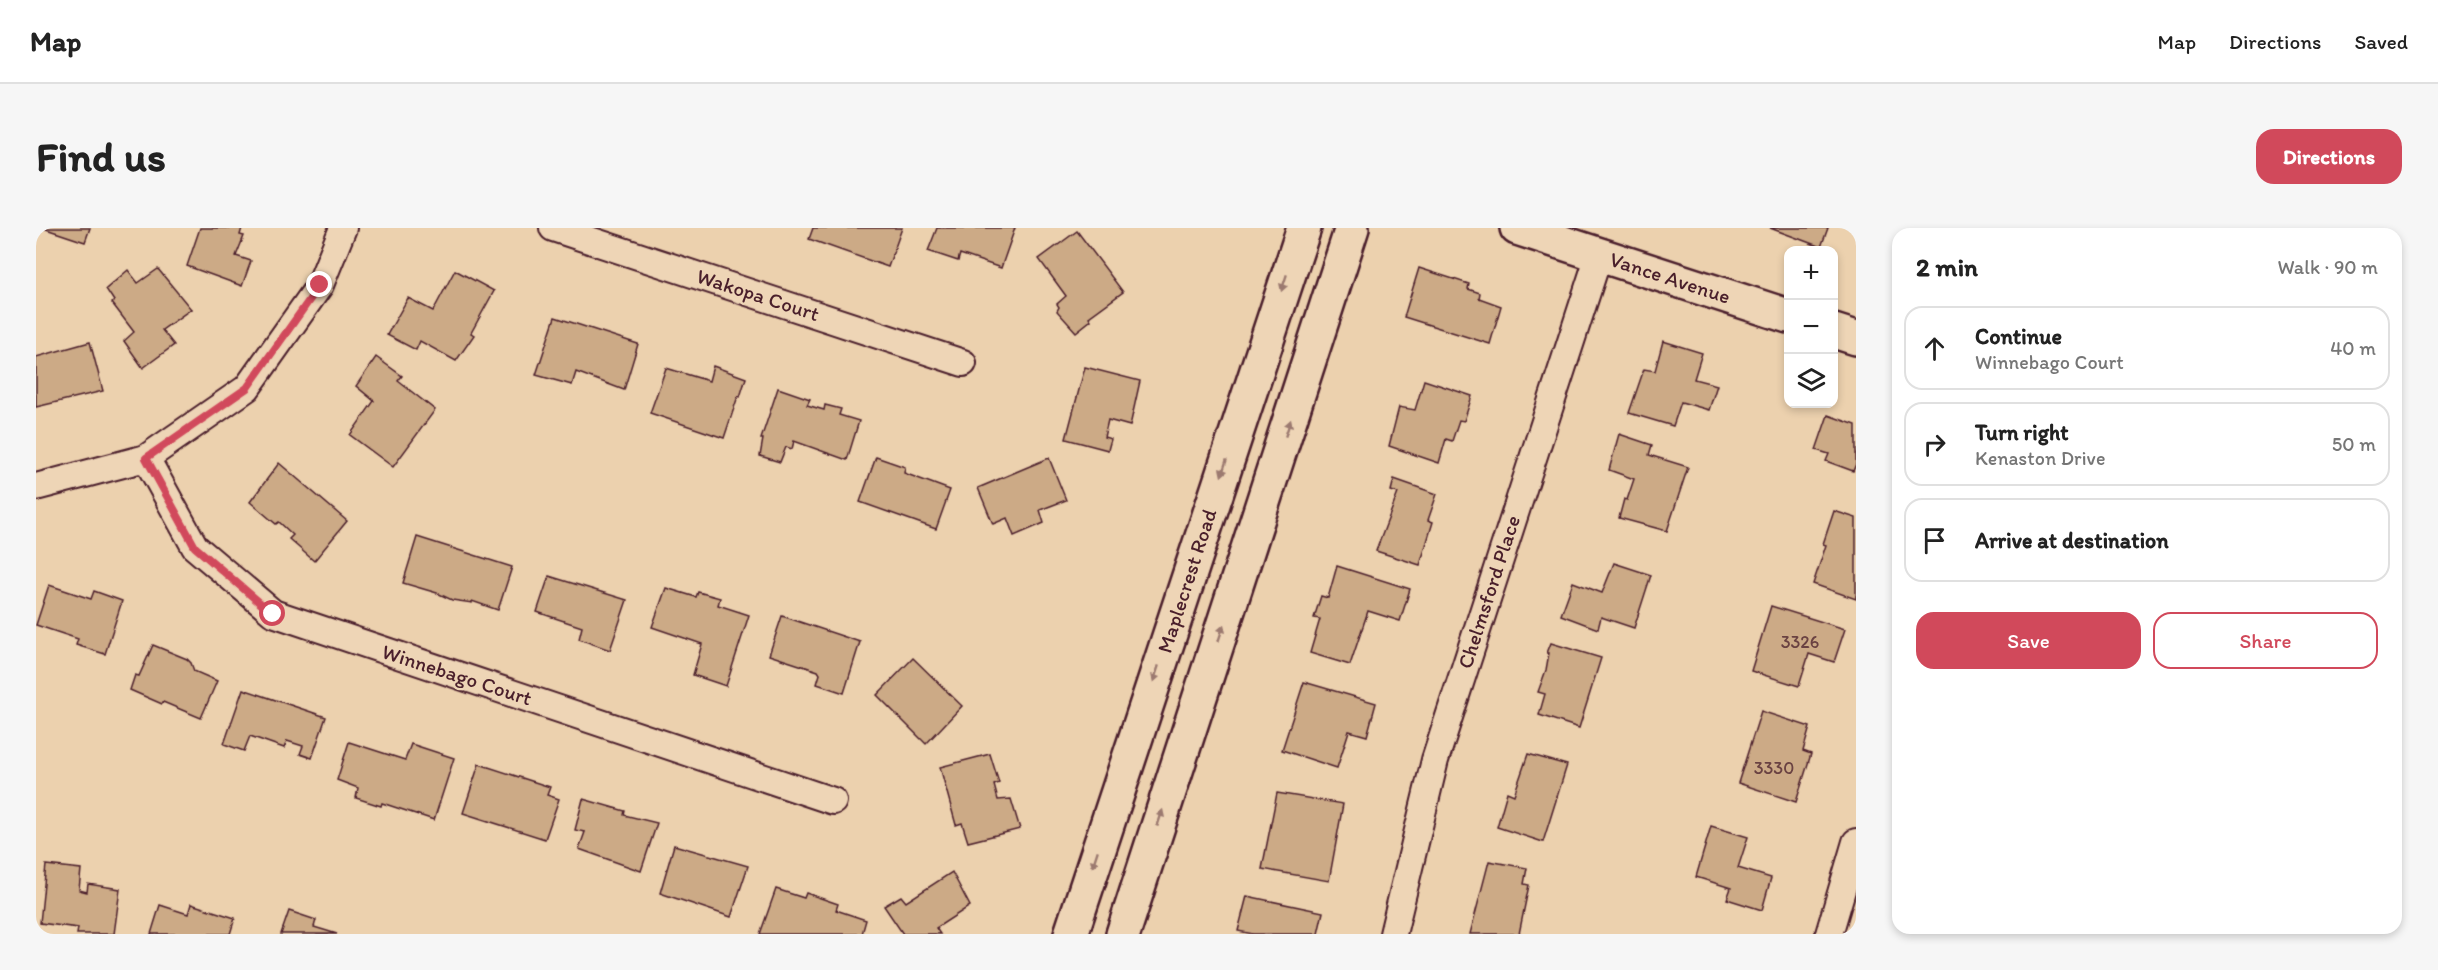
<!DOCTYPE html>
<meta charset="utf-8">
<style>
body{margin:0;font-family:Itim,sans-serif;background:#f6f6f6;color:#222}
.controls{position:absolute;right:18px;top:18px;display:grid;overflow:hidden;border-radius:12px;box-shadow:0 3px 9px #0003}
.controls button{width:54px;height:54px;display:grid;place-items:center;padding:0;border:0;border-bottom:2px solid #e0e0e0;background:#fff;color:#222;font:30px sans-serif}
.stop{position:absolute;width:18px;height:18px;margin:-14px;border:4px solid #d1495b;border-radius:50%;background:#fff}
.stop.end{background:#d1495b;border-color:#fff;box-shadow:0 2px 6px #0008}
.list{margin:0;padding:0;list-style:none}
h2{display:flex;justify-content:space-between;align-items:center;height:78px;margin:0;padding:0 24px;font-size:26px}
h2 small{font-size:20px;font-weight:400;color:#767676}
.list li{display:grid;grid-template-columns:39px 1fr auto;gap:18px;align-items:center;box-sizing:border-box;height:84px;margin:0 12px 12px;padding:0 12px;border:2px solid #e0e0e0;border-radius:18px}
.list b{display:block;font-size:22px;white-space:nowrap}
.list p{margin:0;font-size:20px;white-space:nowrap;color:#767676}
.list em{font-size:20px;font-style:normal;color:#767676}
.actions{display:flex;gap:12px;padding:18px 24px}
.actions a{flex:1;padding:14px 0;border:2px solid #d1495b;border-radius:18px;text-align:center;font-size:21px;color:#d1495b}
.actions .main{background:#d1495b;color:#fff}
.icon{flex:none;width:33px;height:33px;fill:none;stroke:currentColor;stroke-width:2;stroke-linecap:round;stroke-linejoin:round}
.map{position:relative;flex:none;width:1820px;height:706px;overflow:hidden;border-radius:18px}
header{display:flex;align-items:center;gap:36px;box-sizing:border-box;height:84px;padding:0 30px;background:#fff;border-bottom:2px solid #e0e0e0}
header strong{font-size:28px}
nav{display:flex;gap:33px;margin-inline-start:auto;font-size:21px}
.intro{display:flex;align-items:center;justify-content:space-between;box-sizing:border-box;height:144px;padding:0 36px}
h1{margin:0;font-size:42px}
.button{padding:15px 27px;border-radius:18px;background:#d1495b;color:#fff;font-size:21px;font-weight:700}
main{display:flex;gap:36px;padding:0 36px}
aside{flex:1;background:#fff;border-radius:18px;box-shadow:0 3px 9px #0003}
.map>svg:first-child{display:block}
</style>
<header>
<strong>Map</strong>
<nav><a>Map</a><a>Directions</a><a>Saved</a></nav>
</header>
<div class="intro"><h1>Find us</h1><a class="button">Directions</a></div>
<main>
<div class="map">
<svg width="1820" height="706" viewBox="0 0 1820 706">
<rect width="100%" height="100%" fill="#ecd1ae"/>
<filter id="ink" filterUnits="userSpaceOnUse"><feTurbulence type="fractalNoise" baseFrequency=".0167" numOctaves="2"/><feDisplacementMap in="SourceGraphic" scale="12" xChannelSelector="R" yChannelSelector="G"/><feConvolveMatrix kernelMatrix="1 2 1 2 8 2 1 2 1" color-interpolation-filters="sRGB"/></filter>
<g filter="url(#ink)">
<g fill="#ccaa86" stroke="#4a1f2b" stroke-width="1.5">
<path d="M7,0h47l-5,14z"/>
<path d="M164,0h42l-2,7 4,1 -8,20 15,5 -9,25 -55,-20z"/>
<path d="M777,0h89l-14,39 -79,-28z"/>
<path d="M901,0h78l-14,40 -41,-14 -2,7 -30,-10z"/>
<path d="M1734,0h58l-7,19z"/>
<path d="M1041,3l46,61 -34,25 2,3 -15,12 -19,-21 2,-4 -2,-3 9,-8 -27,-37z"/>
<path d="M1383,40l50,16 -1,5 12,4 -1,5 22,8 -11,38 -86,-27z"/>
<path d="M122,41l33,40 -29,21 12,15 -31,23 -19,-27 10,-9 -22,-29 2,-2 -8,-12 22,-19 10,13z"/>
<path d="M419,42l39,21 -23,42 3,2 -18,26 -36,-20 -4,9 -29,-15 21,-37 25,13z"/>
<path d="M519,89l83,27 -14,46 -48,-18 -4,13 -36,-10z"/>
<path d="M1627,113l39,12 -8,26 23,6 -8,25 -28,-8 -8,24 -44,-13 15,-44 11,2z"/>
<path d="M54,114l13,49 -67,16v-50z"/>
<path d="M340,129l26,19 -4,5 37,29 -42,57 -43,-32 24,-34 -18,-15z"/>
<path d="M677,138l33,12 -6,19 -2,-1 -14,42 -74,-25 16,-45 43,13z"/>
<path d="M1049,139l55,14 -10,45 -22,-6 -4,17 7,2 -3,11 -42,-11z"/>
<path d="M1388,152l48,16 -8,25 -5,-1 -7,21 -6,-2 -7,24 -50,-17 10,-39 16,3z"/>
<path d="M742,160l32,11 -3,6 17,5 1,-5 16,4 -2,6 20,6 -12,39 -53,-19 -2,8 -6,-2 -6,15 -20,-6 3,-17h-2z"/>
<path d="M1792,187l28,10v39l-3,7 -27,-10 3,-7 -13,-4z"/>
<path d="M1583,206l33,11 -3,10 39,12 -21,64 -48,-13 5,-19 3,1 7,-21 -25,-9z"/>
<path d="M840,229l29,10 -1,6 46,17 -14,39 -76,-27z"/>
<path d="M1013,230l17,42 -26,10 4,13 -30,13 -7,-18 -14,6 -15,-36z"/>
<path d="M243,235l68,58 -33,40 -25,-22 4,-4 -14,-13 -3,2 -26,-22z"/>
<path d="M1358,251l43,15 -9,26 5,2 -13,43 -44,-14 22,-58 -7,-2z"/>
<path d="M1798,283l22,7v81l-43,-15 13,-39 -3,-1z"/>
<path d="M381,309l95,30 -14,43 -26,-9v2l-20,-3 -15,-7 -34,-10z"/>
<path d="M1578,335l37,12 -17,53 -33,-11 -3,12 -37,-14 12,-33 29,11z"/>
<path d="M1301,338l73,23 -10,32 -32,-10 -18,54 -40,-12 10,-34 -6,-1 7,-22 7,2z"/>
<path d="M513,348l78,24 -17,50 -31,-11 3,-12 -45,-15z"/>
<path d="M13,357l42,14 3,-8 28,10 -17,53 -29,-9 2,-6 -42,-14z"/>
<path d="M630,360l30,9 2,-5 22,6 -2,7 31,10 -23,71 -33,-11 9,-31 -50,-17z"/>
<path d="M1735,378l74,23 -11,33 -25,-8 -10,32 -48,-15z"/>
<path d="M746,388l78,26 -16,51 -27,-9 3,-10 -2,-3 -49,-16z"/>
<path d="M1515,415l50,15 -22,70 -40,-13 6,-21 -7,-2 8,-22 3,-17h-2z"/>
<path d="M117,417l34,14 4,4 3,8 23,10 -16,37 -38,-16 -1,2 -32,-14 5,-15 4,1z"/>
<path d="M877,430l49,48 -36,38 -49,-49z"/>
<path d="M1268,454l72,21 -9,33 -18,-5 -12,37 -55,-18z"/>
<path d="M207,461l83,28 -14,41 -12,-4 3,-8 -16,-5 -3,7 -34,-12 -6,15 -20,-7z"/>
<path d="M1725,483l49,16 -7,24 8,3 -15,48 -58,-19z"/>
<path d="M313,514l56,18 6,-16 43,14 -20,62 -52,-17 -1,3 -25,-8 2,-10 -21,-8z"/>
<path d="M954,526l9,29 -5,2 4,15 13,-1 9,30 -52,13 -6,-19 -6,2 -16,-58z"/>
<path d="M1492,526l39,11 -24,77 -46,-15 10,-35 7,3z"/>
<path d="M443,536l71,23 -3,8 12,4 -14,40 -82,-26z"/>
<path d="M1241,565l66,11 -14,77 -67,-12z"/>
<path d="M547,571l42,12 -1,4 33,8 -16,48 -62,-22 6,-17 -10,-2z"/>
<path d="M1675,598l37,11 -10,31 33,10 -9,32 -35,-11 4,-11 -35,-11z"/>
<path d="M638,617l74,21 -17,51 -71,-24z"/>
<path d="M1453,633l38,7 -3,16 5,1 -10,49h-49z"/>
<path d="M10,637l35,4 -2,21 8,2 1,-8 32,5 -6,45h-37l1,-6 -38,-5z"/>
<path d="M916,644l18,34 -34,22 4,6h-37l-19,-28 17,-10 5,6z"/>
<path d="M740,661l28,9 2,-5 32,11 -2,6 30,10 -4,14h-102z"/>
<path d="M1211,668l76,16 -5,22h-65l-15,-3z"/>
<path d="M155,676l44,14 -5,16h-79l9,-29 28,9z"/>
<path d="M253,683l27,9 -2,7 23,7h-56z"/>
</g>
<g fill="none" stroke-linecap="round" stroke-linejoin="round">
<g stroke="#4a1f2b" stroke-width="30">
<g id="minor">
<path d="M517,0l410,135"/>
<path d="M110,230l49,89 78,66 560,188"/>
<path d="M0,259l110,-29 101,-70 73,-103 23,-57"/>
<path d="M1357,706l42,-174 164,-505"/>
<path d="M1793,706l27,-92"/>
</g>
</g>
<g stroke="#4a1f2b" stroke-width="38">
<g id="tertiary">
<path d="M1481,0l271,88"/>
<path d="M1798,103l22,7"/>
</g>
</g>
<g stroke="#4a1f2b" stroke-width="38">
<g id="primary">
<path d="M1035,706l233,-706"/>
<path d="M1087,706l229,-706"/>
</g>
</g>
<use href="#minor" stroke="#eed5b6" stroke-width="26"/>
<use href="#tertiary" stroke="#eed5b6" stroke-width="33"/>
<use href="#primary" stroke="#eed5b6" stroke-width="33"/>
</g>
<defs><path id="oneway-solid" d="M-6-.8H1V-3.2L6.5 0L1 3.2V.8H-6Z" transform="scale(1.5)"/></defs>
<g fill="#9c7a70">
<use href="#oneway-solid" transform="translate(1248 55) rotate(108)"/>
<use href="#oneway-solid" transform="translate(1252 200) rotate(-72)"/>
<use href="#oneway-solid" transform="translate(1188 240) rotate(108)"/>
<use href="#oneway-solid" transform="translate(1185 405) rotate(-72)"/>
<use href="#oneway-solid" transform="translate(1120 446) rotate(108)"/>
<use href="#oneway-solid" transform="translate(1124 590) rotate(-72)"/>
<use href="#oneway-solid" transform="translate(1059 631) rotate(108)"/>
</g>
</g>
<g fill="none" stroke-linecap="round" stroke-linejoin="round" filter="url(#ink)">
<path stroke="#d1495b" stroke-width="8" d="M237,386l-78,-67 -49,-89 101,-70 73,-103"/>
</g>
<g text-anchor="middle" stroke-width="4.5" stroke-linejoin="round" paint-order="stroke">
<g font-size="18" fill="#6a4242">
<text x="1764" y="420">3326</text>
<text x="1738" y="546">3330</text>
</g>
<g font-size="21" fill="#4a1f2b" stroke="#eed5b6">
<text transform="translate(1634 50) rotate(18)" y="7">Vance Avenue</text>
<text transform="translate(722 67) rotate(18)" y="7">Wakopa Court</text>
<text transform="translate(1151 353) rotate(-72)" y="7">Maplecrest Road</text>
<text transform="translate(1453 364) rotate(-72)" y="7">Chelmsford Place</text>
<text transform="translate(421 447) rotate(18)" y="7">Winnebago Court</text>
</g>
</g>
</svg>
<div class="controls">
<button>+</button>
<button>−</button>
<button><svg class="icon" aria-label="layers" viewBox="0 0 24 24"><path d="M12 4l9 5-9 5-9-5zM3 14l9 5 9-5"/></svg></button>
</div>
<div class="stop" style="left:237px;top:386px"></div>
<div class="stop end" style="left:284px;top:57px"></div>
</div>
<aside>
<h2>2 min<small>Walk · 90 m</small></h2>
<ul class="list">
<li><svg class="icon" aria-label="ahead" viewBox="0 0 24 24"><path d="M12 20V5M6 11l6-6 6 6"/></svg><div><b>Continue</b><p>Winnebago Court</p></div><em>40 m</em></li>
<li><svg class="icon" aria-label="right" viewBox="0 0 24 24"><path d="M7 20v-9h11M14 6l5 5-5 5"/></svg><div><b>Turn right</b><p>Kenaston Drive</p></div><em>50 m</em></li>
<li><svg class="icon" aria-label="arrive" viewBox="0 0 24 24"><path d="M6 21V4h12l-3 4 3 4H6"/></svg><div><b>Arrive at destination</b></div></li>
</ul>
<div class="actions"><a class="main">Save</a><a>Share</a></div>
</aside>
</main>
